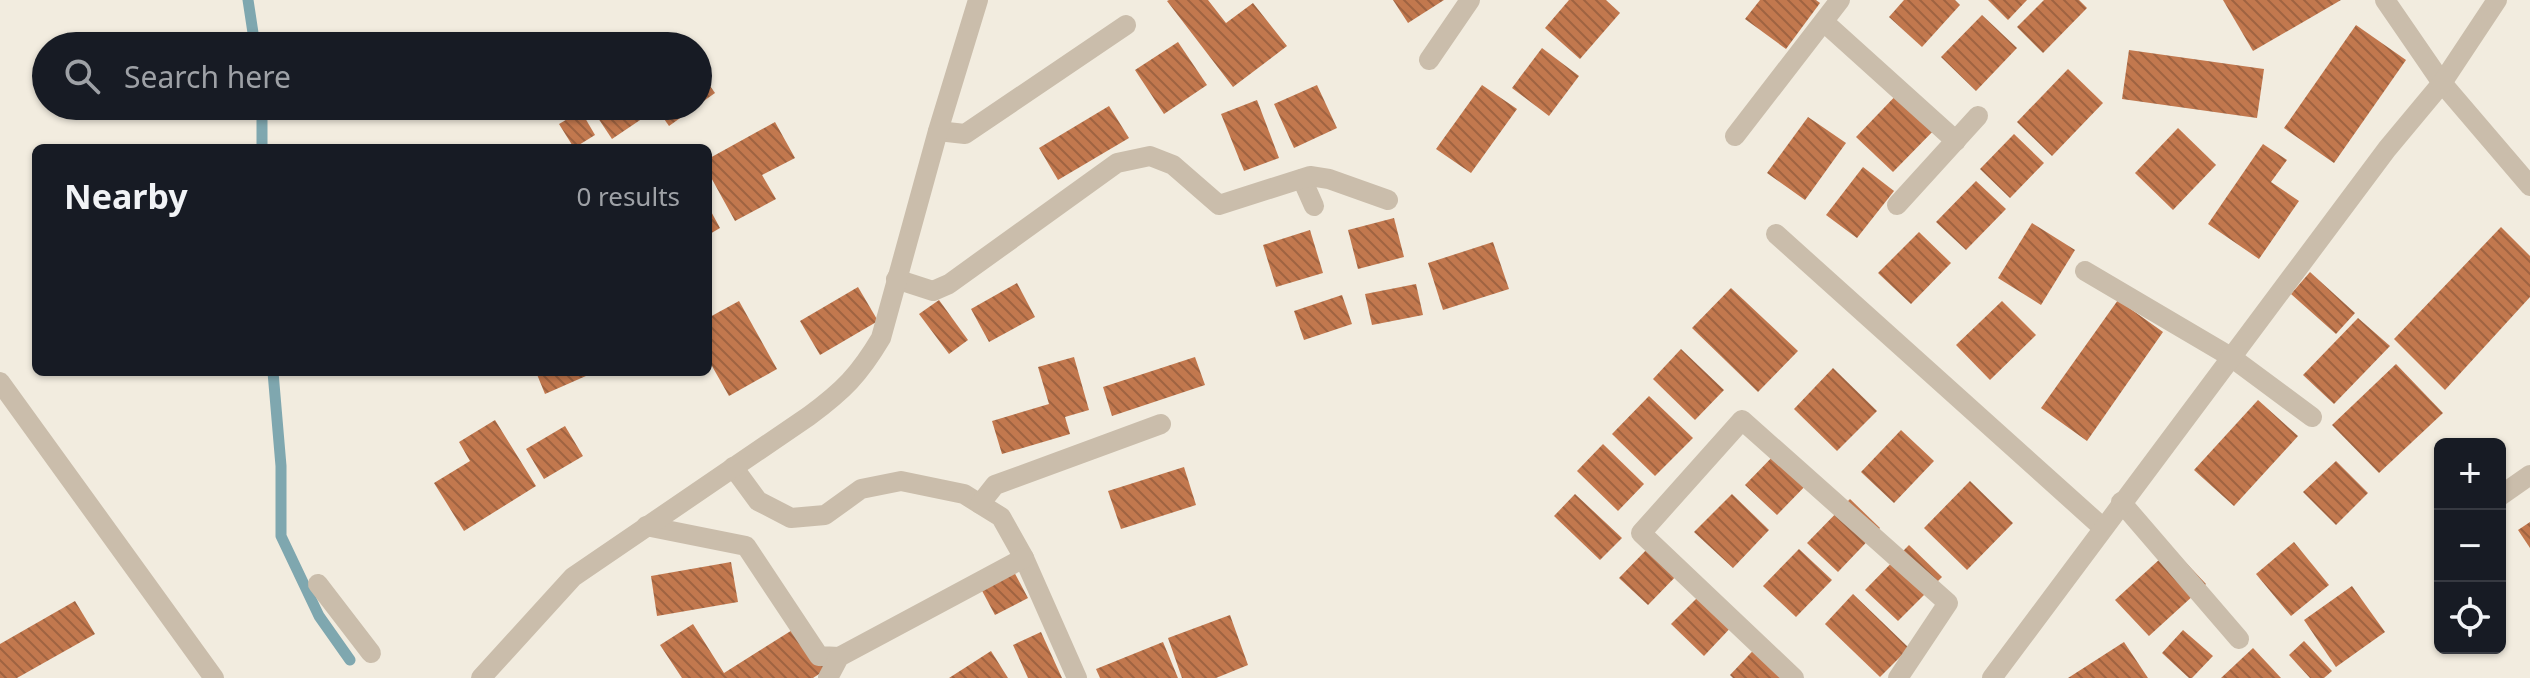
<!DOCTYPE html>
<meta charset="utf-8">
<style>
body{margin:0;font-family:"Noto Sans",sans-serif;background:#20242c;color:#f1f3f6}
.controls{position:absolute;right:24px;bottom:24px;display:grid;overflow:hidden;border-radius:12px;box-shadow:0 2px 6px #0004}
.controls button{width:72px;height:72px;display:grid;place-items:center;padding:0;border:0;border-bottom:2px solid #363941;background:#171b24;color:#f1f3f6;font:40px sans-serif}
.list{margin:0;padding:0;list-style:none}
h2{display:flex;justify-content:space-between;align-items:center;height:104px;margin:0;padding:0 32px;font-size:34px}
h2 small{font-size:26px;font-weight:400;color:#9ea1a6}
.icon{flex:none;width:44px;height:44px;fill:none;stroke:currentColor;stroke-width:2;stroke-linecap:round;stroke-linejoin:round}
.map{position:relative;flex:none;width:2530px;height:678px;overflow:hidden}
.search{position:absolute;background:#171b24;box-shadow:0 2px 6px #0004;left:32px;top:32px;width:680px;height:88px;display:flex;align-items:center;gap:20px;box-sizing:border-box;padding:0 28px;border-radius:44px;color:#9ea1a6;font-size:30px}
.panel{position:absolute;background:#171b24;box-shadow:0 2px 6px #0004;left:32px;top:144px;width:680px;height:232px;border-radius:12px}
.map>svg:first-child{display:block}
</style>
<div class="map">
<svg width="2530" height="678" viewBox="0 0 2530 678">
<defs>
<pattern id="building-back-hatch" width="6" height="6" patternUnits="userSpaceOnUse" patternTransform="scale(2)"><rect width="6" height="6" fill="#c2784e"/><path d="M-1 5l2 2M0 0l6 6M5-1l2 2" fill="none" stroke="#9f6341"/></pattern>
</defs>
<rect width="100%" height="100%" fill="#f2ecdf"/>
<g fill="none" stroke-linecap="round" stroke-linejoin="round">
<g stroke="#7fa7af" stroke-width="11">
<path d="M248,0l7,46"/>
<path d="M262,106v42"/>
<path d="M273,372l8,94v70l38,80 31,44"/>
</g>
</g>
<g fill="url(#building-back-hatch)">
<path d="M1169,0h39l18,23 27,-20 34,43 -54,41 -66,-86z"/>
<path d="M1393,0h51l-36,23z"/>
<path d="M1569,0h37l14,13 -40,46 -35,-31z"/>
<path d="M1760,0h56l4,3 -34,46 -41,-30z"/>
<path d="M1904,0h51l5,5 -38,42 -33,-30z"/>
<path d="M1988,0h39l-19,20z"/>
<path d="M2044,0h35l8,8 -44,45 -26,-26z"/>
<path d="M2223,0h118l-88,51z"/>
<path d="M1982,15l35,33 -41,43 -35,-34z"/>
<path d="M2356,25l50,35 -72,103 -50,-35z"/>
<path d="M674,35l8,11h-24z"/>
<path d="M1178,42l29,43 -43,29 -29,-44z"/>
<path d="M1542,48l37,28 -30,40 -37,-28z"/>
<path d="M2129,50l135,19 -7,49 -135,-19z"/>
<path d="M698,69l17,24 -17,12z"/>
<path d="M2068,69l35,34 -51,53 -35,-34z"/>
<path d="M1317,85l20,43 -43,20 -20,-44z"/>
<path d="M1482,85l35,24 -46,64 -35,-24z"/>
<path d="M1905,86l37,36 -49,50 -37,-35z"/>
<path d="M1257,100l22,58 -35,13 -23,-57z"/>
<path d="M590,106h54l5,8 -37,25z"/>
<path d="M655,106h42l-28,20z"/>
<path d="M1109,106l20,32 -71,42 -19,-32z"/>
<path d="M581,111l14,24 -21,13 -15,-24z"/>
<path d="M1808,117l38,26 -41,57 -38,-27z"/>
<path d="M775,122l20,36 -33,17 14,24 -41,22 -27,-49v-13z"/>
<path d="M2178,128l38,37 -43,45 -38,-37z"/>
<path d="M2014,134l30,29 -34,35 -30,-29z"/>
<path d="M2263,144l24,16 -16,22 28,19 -40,58 -51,-35z"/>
<path d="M1863,167l31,24 -37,47 -31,-23z"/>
<path d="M1976,181l30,28 -40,41 -30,-28z"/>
<path d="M708,206l12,22 -12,7z"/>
<path d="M1394,218l10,39 -46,12 -10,-39z"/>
<path d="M2032,223l43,27 -34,55 -43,-27z"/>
<path d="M2501,227l29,29v41l-85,93 -51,-51z"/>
<path d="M1310,230l13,43 -47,14 -13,-42z"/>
<path d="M1919,232l32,31 -40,41 -33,-31z"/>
<path d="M1493,242l16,47 -66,21 -15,-47z"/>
<path d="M2310,272l45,41 -19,21 -45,-40z"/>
<path d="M1017,283l18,34 -46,25 -18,-33z"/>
<path d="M1416,284l7,31 -51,10 -7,-31z"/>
<path d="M858,287l20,34 -58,34 -20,-34z"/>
<path d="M1731,288l67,63 -40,41 -66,-64z"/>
<path d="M1342,295l10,29 -48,16 -10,-29z"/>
<path d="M939,300l29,40 -19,14 -30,-40z"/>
<path d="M2118,300l45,32 -76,109 -46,-33z"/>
<path d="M739,301l38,68 -48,27 -21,-37v-41z"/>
<path d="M2002,301l34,34 -46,45 -34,-35z"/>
<path d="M2358,318l32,28 -56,58 -31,-29z"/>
<path d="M1681,349l43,41 -29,30 -42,-41z"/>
<path d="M1074,357l15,53 -24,7 5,17 -68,20 -10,-33 57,-17 -11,-37z"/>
<path d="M1195,357l10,28 -93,31 -9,-29z"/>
<path d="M2396,364l47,49 -64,60 -47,-48z"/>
<path d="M1833,368l44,43 -40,40 -43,-42z"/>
<path d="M536,372h59l-50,22z"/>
<path d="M1649,396l44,42 -38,38 -43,-42z"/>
<path d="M2258,400l40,36 -64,70 -40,-36z"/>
<path d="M495,420l41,66 -72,45 -30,-48 36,-22 -11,-19z"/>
<path d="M565,426l18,30 -39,23 -18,-30z"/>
<path d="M1901,430l33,31 -40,42 -33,-31z"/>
<path d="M1603,444l41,40 -26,27 -41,-40z"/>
<path d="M1783,446l32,30 -38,39 -32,-30z"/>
<path d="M2336,461l32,32 -32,32 -33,-33z"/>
<path d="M1184,467l12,38 -75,24 -13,-38z"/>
<path d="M1970,481l43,42 -46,47 -43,-42z"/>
<path d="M1575,494l47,44 -22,22 -46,-44z"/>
<path d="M1732,494l37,36 -36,38 -39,-36z"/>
<path d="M1850,499l30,29 -42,44 -31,-29z"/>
<path d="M2530,522v26l-12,-18z"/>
<path d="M2294,542l35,43 -38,31 -35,-42z"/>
<path d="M1653,543l29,27 -34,35 -29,-27z"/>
<path d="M1909,545l33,32 -44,44 -33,-31z"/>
<path d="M2172,548l34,36 -57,52 -34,-36z"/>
<path d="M1799,549l33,31 -36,37 -33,-31z"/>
<path d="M731,562l7,40 -81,14 -6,-40z"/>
<path d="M1013,570l15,28 -33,17 -15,-28z"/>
<path d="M2352,586l33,46 -49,35 -32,-47z"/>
<path d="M1703,592l32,31 -31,33 -33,-32z"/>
<path d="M1853,594l56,54 -29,29 -55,-53z"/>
<path d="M75,601l20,33 -78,44h-17v-34z"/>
<path d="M1230,615l18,50 -32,13h-34l-14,-40z"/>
<path d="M805,622l28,43 -20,13h-131l-22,-33 33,-21 31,49z"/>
<path d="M2183,630l30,26 -21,22h-3l-27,-25z"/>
<path d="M1041,632l21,46h-34l-15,-33z"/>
<path d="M1764,639l23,39h-54l-3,-3z"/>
<path d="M2304,641l28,30 -8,7h-14l-21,-23z"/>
<path d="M1163,642l15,36h-78l-4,-9z"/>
<path d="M2124,642l24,36h-80z"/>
<path d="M2253,648l28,30h-60z"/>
<path d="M991,651l17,27h-59z"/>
</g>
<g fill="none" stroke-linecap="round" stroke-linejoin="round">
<g stroke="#cabdab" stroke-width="20">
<path d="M2385,0l57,83 88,103"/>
<path d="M1824,22l132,119"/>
<path d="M1429,60l41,-60"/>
<path d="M938,131l27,3 161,-109"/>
<path d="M1735,136l105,-136"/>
<path d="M1302,179l12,27"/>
<path d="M1897,205l81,-89"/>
<path d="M1776,234l326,293"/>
<path d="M2085,271l146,86 81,60"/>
<path d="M896,279l37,12 16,-7 168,-121 33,-7 23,9 46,40 91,-29 19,3 59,21"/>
<path d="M733,467l25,34 33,17 34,-3 36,-26 40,-8 63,13 16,10 21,13 23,41 53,120"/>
<path d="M2500,496l30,-21"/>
<path d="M2121,502l118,137"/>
<path d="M980,504l15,-19 166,-61"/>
<path d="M646,526l100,20 73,110 20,1"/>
<path d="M318,584l53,69"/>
<path d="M481,678l92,-101 236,-161c34,-25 50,-41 72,-78l57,-207 40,-131"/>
<path d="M828,678l11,-21 185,-99"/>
<path d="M1794,678l-153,-145 101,-113 206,183 -50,75"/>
<path d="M1992,678l395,-529 55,-66 55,-83"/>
</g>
<path stroke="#cabdab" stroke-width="20" d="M0,382l214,296"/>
</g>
</svg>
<div class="controls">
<button>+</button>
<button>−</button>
<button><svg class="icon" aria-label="locate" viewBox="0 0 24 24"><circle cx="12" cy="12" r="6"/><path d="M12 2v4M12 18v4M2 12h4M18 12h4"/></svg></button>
</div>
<div class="search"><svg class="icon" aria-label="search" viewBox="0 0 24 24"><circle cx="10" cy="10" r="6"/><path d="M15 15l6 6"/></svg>Search here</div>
<section class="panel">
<h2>Nearby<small>0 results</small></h2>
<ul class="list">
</ul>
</section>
</div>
